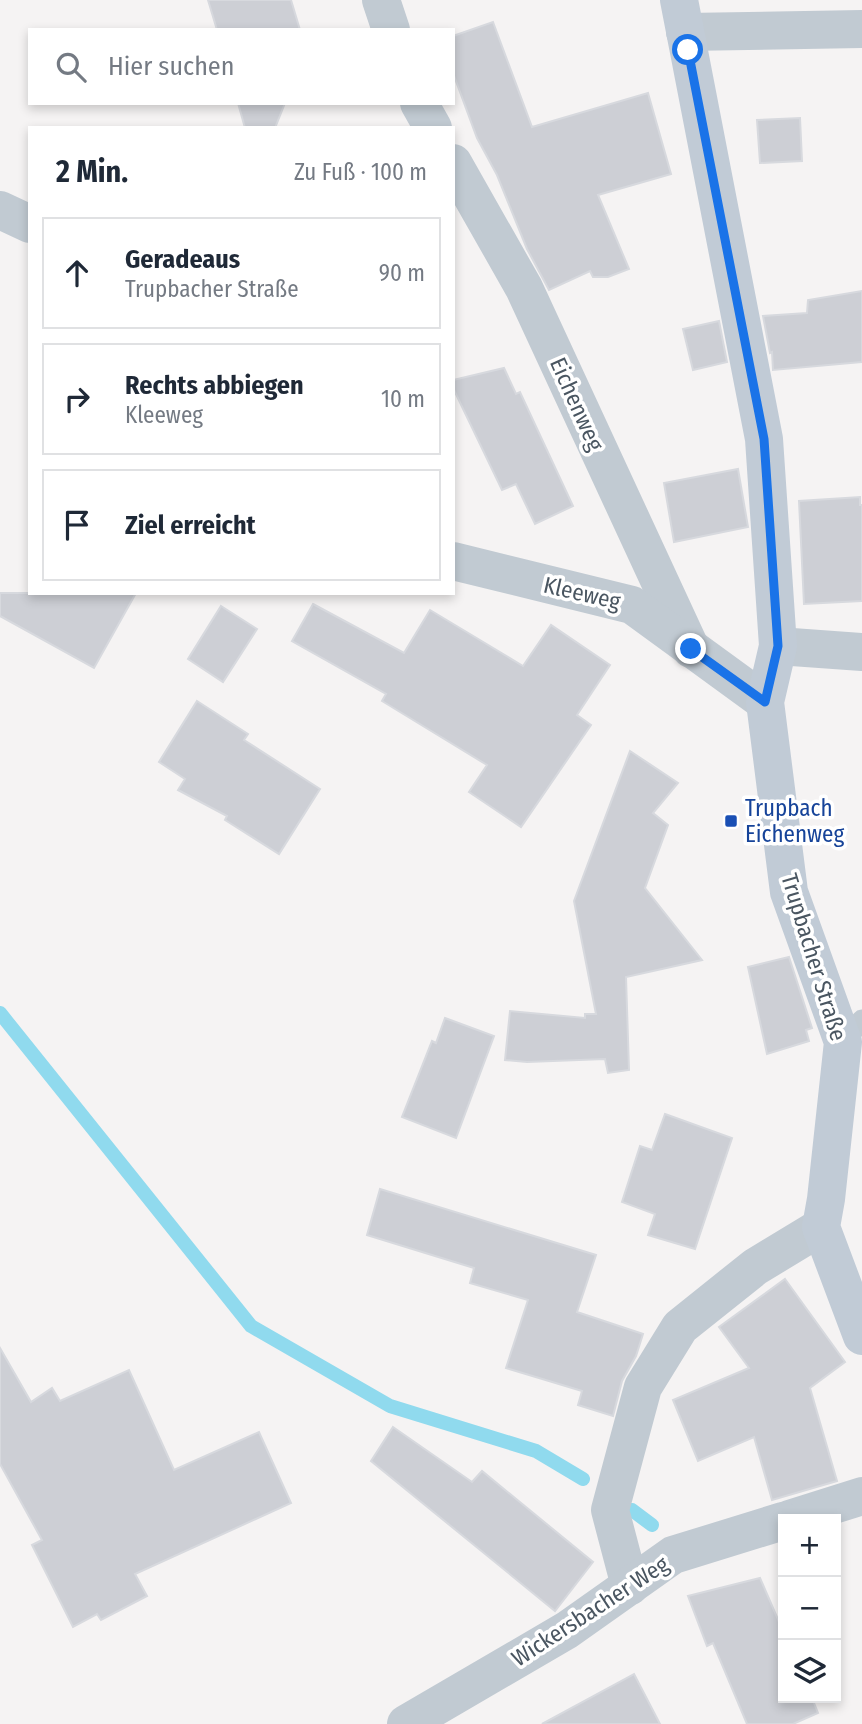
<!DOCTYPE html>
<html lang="de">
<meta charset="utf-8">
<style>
body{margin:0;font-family:"Fira Sans Condensed",sans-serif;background:#f2f2f3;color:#1f2937}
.controls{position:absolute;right:21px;bottom:21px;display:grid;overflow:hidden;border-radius:0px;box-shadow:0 4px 10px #0003}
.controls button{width:63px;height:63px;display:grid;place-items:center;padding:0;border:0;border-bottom:2px solid #e0e1e3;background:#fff;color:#1f2937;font:35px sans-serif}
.stop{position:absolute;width:21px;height:21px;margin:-16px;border:5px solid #1a73e8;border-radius:50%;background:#fff}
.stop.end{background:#1a73e8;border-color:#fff;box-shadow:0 2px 7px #0008}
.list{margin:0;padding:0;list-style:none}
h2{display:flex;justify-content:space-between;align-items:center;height:91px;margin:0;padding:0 28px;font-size:30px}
h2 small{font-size:23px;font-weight:400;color:#747a83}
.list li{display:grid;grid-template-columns:46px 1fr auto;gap:21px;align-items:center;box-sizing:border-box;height:112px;margin:0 14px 14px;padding:0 14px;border:2px solid #e0e1e3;border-radius:0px}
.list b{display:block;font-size:26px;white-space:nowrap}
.list p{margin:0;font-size:23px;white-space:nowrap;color:#747a83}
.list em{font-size:23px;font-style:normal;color:#747a83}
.icon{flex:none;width:38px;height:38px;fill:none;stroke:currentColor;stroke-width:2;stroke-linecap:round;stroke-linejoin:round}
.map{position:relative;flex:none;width:862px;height:1724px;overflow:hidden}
.search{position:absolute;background:#fff;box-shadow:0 4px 10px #0003;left:28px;top:28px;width:427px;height:77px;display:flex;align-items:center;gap:18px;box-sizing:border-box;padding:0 24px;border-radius:0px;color:#747a83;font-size:26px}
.panel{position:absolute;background:#fff;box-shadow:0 4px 10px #0003;left:28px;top:126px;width:427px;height:469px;border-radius:0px}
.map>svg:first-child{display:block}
</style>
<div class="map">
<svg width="862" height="1724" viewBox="0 0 862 1724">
<rect width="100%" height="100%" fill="#f5f3f3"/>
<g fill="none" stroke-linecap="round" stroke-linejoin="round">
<g stroke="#90daee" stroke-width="14">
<path d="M0,1013l251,313 139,80 146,45 47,28"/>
<path d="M632,1510l20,15"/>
</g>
</g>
<g fill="#cdcfd5" stroke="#d7d9de" stroke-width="2">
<path d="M208,0h83l9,30h-83z"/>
<path d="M493,22l39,105 116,-34 23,81 -73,21 31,74 -21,8h-15l-3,-6 -41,19 -22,-41 -30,-74 -20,-37 -24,-65v-37z"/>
<path d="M238,103h47l-10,25h-30z"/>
<path d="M800,118l2,43 -42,2 -3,-43z"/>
<path d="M862,291v71l-89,8 -1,-18 -2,1 -7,-37 44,-3 1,-13z"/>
<path d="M719,321l8,41 -34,8 -10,-41z"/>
<path d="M504,368l12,26 4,-2 53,114 -38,18 -19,-40 -14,6 -49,-102v-8z"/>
<path d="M738,469l10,58 -74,15 -10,-59z"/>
<path d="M860,497v8h2v96l-58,3 -5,-103z"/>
<path d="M0,593h136l-42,75 -94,-52z"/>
<path d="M313,604l91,49 26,-43 93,56 28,-41 59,40 -33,50 14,10 -70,102 -52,-35 18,-27 -105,-64 4,-7 -94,-53z"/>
<path d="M221,606l36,23 -34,53 -35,-23z"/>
<path d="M197,701l51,33 -4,6 76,49 -41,65 -54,-34 2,-4 -49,-26 7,-11 -26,-17z"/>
<path d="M630,751l48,32 -25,30 15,12 -23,63 57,72 -76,17 3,93 -21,3 -3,-14 -78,3 -22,-2 5,-49 75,7v-4h11l-22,-113z"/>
<path d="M789,957l23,71 -6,2 3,11 -42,13 -19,-87z"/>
<path d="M445,1018l49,18 -38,102 -54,-21 30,-76 4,2z"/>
<path d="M665,1114l67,24 -37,111 -47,-14 7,-21 -33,-12 18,-56 12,4z"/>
<path d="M380,1189l216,66 -19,57 66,22 -7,22 -14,25 -9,35 -35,-11 4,-14 -76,-23 22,-68 -58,-17 4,-15 -107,-33z"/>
<path d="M785,1279l60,83 -35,26 27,93 -65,19 -18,-63 -56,24 -25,-61 76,-32 -30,-41z"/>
<path d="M0,1348l31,54 21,-14 8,13 69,-31 45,100 85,-38 32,71 -156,71 12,22 -46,24 -4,-6 -24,13 -41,-82 10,-5 -42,-76z"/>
<path d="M393,1427l79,55 10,-11 111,91 -38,49 -184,-150z"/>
<path d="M760,1578l23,53v67h29l6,15 -25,11h-46l-34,-81 -6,3 -19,-50z"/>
<path d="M634,1674l26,50h-118z"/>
</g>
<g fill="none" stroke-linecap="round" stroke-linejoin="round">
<path stroke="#c1cad2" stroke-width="21" d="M843,1042l19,-22"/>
<g stroke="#c1cad2" stroke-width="38">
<path d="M381,0l10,30"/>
<path d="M685,32l177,-3"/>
<path d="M419,103l14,25"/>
<path d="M453,163l71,125 167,361"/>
<path d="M0,210l30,14"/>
<path d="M453,561l179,44 133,97"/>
<path d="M778,646l84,6"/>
<path d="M789,1519l73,-23"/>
<path d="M630,1586l-20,-76 33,-123 37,-60 75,-60 66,-40"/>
<path d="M406,1724l161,-94 106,-75 110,-34"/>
</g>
<path stroke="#c1cbd6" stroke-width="38" d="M679,0l85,439 14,207 -13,56 24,190 54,150 -17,157 -5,28 41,109"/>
</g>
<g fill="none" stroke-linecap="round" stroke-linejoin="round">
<path stroke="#1a73e8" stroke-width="9" d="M688,50l76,389 14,207 -13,56 -74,-53"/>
</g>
<rect fill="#1a4fb4" stroke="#fff" stroke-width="2.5" x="724" y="814" width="14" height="14" rx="3.5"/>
<g text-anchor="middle" stroke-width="7" stroke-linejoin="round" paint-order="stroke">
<g font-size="23" fill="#4a5661" stroke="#fff">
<text transform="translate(577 404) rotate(66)" y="8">Eichenweg</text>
<text transform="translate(582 593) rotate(13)" y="8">Kleeweg</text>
<text transform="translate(814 957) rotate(73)" y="8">Trupbacher Straße</text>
<text transform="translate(590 1611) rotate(-33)" y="8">Wickersbacher Weg</text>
</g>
<g font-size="23" fill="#164399" stroke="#fff" text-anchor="start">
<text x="745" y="816">Trupbach<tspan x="745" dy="26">Eichenweg</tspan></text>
</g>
</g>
</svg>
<div class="controls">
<button>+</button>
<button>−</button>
<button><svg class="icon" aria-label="layers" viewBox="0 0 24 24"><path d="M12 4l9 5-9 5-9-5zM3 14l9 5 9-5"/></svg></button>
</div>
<div class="stop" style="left:688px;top:50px"></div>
<div class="stop end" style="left:691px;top:649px"></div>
<div class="search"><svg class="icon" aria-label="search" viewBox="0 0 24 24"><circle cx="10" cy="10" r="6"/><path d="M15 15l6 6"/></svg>Hier suchen</div>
<section class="panel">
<h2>2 Min.<small>Zu Fuß · 100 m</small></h2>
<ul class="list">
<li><svg class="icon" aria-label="ahead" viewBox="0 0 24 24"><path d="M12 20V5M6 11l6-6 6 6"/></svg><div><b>Geradeaus</b><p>Trupbacher Straße</p></div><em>90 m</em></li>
<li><svg class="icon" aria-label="right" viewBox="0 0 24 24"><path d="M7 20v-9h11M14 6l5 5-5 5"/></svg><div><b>Rechts abbiegen</b><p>Kleeweg</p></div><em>10 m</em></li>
<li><svg class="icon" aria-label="arrive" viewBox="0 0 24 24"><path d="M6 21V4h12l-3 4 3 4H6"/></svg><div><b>Ziel erreicht</b></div></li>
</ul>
</section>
</div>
